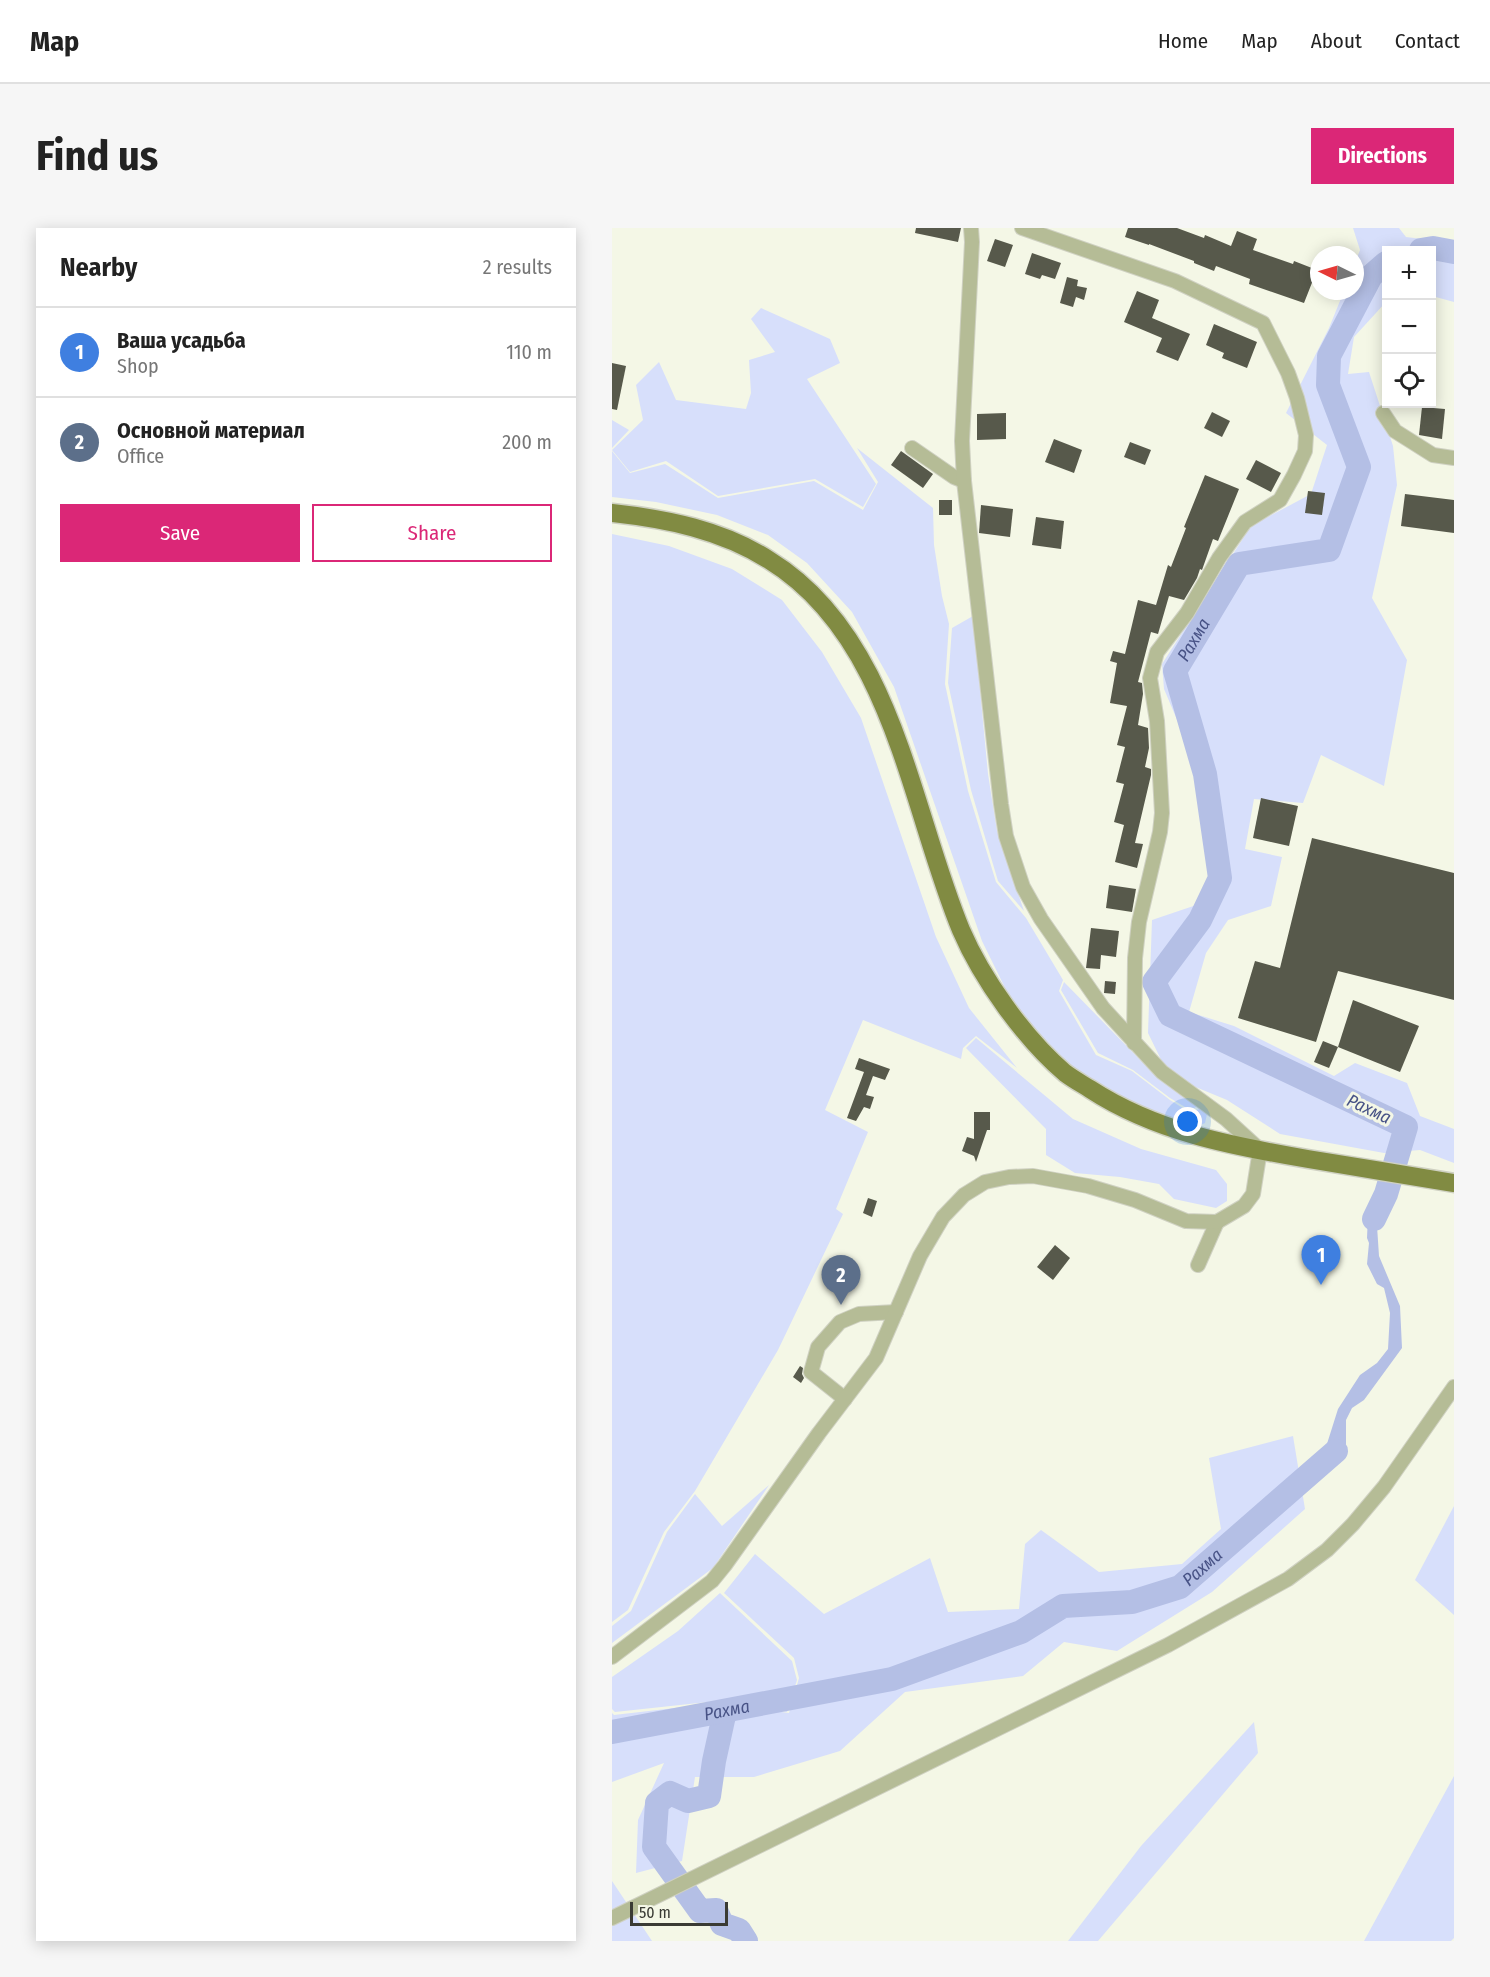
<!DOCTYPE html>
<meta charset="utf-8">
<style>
body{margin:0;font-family:"Fira Sans Condensed",sans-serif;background:#f6f6f6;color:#222}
.controls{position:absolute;right:18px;top:18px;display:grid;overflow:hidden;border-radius:0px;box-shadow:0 3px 15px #0003}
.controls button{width:54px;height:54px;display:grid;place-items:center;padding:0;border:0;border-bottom:2px solid #e0e0e0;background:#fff;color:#222;font:30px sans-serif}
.compass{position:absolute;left:698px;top:18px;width:54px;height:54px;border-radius:50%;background:#fff;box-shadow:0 3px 15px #0003;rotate:275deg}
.scale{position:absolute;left:18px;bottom:15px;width:98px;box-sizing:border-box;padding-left:6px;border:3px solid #3a3b34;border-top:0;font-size:16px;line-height:21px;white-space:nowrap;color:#3a3b34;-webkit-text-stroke:4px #f4f7e6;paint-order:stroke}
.you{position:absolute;left:576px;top:894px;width:21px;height:21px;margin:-15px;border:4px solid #fff;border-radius:50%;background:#1a73e8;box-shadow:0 0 0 9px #1a73e833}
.badge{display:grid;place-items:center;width:39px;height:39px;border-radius:50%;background:#db2777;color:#fff;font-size:20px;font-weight:700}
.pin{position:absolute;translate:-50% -50px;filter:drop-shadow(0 2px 3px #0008)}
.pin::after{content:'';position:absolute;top:32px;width:21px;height:18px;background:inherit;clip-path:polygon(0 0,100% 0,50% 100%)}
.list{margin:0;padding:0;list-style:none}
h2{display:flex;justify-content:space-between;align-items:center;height:78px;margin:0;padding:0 24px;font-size:26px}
h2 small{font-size:20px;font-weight:400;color:#767676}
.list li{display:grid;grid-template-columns:39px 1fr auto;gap:18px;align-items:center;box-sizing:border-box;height:90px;padding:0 24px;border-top:2px solid #e0e0e0}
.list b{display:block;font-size:22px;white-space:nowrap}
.list p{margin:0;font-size:20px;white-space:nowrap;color:#767676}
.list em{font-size:20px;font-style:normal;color:#767676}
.actions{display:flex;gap:12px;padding:18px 24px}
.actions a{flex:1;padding:14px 0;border:2px solid #db2777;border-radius:0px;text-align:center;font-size:21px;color:#db2777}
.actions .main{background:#db2777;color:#fff}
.icon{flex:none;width:33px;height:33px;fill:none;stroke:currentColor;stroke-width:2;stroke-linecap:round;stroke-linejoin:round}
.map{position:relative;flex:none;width:842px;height:1713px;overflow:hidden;border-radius:0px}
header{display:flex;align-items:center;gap:36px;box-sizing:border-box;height:84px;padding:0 30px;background:#fff;border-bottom:2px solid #e0e0e0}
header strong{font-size:28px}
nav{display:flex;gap:33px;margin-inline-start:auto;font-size:21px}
.intro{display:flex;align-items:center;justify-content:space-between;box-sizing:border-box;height:144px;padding:0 36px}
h1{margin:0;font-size:42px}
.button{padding:15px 27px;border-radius:0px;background:#db2777;color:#fff;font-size:21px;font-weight:700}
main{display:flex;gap:36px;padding:0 36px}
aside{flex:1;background:#fff;border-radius:0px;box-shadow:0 3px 15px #0003}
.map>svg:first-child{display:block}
</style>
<header>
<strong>Map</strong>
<nav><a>Home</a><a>Map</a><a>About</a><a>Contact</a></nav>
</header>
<div class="intro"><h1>Find us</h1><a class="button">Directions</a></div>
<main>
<aside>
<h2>Nearby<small>2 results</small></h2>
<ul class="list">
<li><span class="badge" style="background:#3f7fe0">1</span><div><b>Ваша усадьба</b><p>Shop</p></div><em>110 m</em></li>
<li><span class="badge" style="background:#5c6f8a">2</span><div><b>Основной материал</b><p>Office</p></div><em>200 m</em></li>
</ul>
<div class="actions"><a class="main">Save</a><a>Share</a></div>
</aside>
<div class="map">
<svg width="842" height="1713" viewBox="0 0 842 1713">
<rect width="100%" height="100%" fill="#f4f7e6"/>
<g fill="#d7dffb">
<path d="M741,0h46l7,9 48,6v59l-22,-6v-46h-46v52l-32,35 -6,37 21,-2 24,74 4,39 -25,113 35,62 -23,126 -63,-31 -18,48 -49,-4 -9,50 37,8 -11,49 -43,14 -22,33 -17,59 45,14 100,50 21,-13 52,20 13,33 34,13v34l-34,-13 -36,3 -104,-19 -53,-34 -58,-24 -21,-43 4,-113 68,-23 -21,-84 1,-39 -36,-85 -2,-25 89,-138 60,-32 16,-49 -41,-32 43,-85 15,-37h11v-28l5,-13z"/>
<path d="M149,80l69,31 10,24 -33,16 69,105 -13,23 -48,-28 -97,17 -52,-35 -36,11 -18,-22 31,-30 -7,-35 23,-23 17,38 70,9 5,-16 -2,-33 26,-8 -24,-33z"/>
<path d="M0,192l17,10 -17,18z"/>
<path d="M245,220l76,60 1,37 8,51 7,28 -4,60 23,107 28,91 30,36 37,62 -4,11 37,64 36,16 38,29 19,12 11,-3 7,5 -2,9 -9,4 -66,-22 -50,-29 -40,-35 -30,-43 -28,-57 -88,-254 -42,-75 -45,-49 -39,-28 -51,-20 -61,-13 -44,-5v-46l18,22 35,-9 53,34 96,-17 49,29 15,-28z"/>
<path d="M0,306l57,12 63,23 50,31 40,52 39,66 75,219 33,71 48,60 -41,-32 -13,12 -2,11 -98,-39 -38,90 43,22 -32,77 7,5 -65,136 -83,141 -31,41 -36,78 -16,12z"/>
<path d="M361,388l15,158 9,57 27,80 -26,-30 -27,-91 -23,-107 4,-55z"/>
<path d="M452,754l87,89 47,35 -8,4 -20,-12 -37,-28 -35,-17 -37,-63z"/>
<path d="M364,810l97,81 68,30 75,21 11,14v17l-11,7 -42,-9 -15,-15 -39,-7 -45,-4 -29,-18v-26l-80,-81z"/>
<path d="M681,1208l12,73 -93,83 -95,59 -53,-9 -41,34 -118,16 -65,59 -86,26h-59l-13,84 -46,12 2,-53 26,-57 -52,19v-69l2,2 104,-12 71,10 10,-35 -5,-20 -70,-65 31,-39 69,60 106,-56 18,54 71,-3 6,-65 16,-14 58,42 83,-8 39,-35 -12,-71z"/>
<path d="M157,1257l-56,83 -101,75v-17l19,-15 36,-79 28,-38 27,32z"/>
<path d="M842,1278v109l-39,-35z"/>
<path d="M108,1365l72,68 5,19 -10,32 -70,-11 -102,11 -3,-3v-32l66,-46z"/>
<path d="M642,1494l4,31 -160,188h-30l73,-95z"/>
<path d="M842,1548v162l-3,3h-87z"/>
<path d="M0,1653l40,60h-40z"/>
</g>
<path fill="#b4bfe5" d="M769,961l12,2 -16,35 2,30 21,50 2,42 -38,52 -12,8 -6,12v24l-6,13 -22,21 -11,-8 19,-23 12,-38 22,-34 17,-12 11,-14 2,-36 -6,-25 -7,-4 -10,-20 2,-21 -2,-5 1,-23 11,-16z"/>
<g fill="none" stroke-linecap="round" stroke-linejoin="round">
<g stroke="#b4bfe5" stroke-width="24">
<path d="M809,22l12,-2 21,4"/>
<path id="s1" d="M762,991l12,-25 20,-67 -236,-112 -16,-33 46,-62 20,-42 -15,-104 -30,-103 64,-107 90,-14 30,-83 -31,-82 1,-29 42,-80 15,-13"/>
<path d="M113,1483l-11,50 -5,35 -21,5 -18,-8 -13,10 -3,44 46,64 16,-1 6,14 17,6 7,11"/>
<path id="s2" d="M0,1504l280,-53 129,-47 42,-26 69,-4 48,-15 156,-136"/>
</g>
</g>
<g fill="#57594b">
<path d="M304,0h45l-3,14 -43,-9z"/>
<path d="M516,0h49l27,10 1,-3 26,11 6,-15 20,8 -4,11 40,14 1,-3 23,9 -13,33 -55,-19 1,-5 -34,-13 -2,5 -20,-8v-2l-45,-17v1l-24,-8z"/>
<path d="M383,11l18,6 -8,22 -18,-6z"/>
<path d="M420,25l29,10 -6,16 -13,-4 -2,4 -15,-5z"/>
<path d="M455,49l11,3 -1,6 10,2 -3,12 -8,-3 -3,10 -13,-4z"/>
<path d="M525,63l22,9 -7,18 38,16 -12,27 -22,-9 6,-14 -38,-16z"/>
<path d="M602,96l43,18 -10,26 -25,-10 2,-5 -18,-8z"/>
<path d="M0,135l14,3 -9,44 -5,-1z"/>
<path d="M810,179l23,2 -3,30 -23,-4z"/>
<path d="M600,184l18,9 -8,16 -18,-9z"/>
<path d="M394,185v26l-29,1v-26z"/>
<path d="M442,211l28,11 -8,23 -29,-11z"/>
<path d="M518,214l21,8 -6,15 -21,-8z"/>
<path d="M289,223l32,23 -10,14 -32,-23z"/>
<path d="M644,232l25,13 -10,19 -25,-13z"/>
<path d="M593,247l34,14 -21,52 -5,-2 -11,31 -2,-1 -3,9 -13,22 -15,-4 -11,38 -7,-2 -13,50 4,1 1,11 -5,31 10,3 1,20 -4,19 6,2v6l-16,68 8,1 -6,24 -22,-6 9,-37 -10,-3 10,-38 -8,-2 9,-35 -8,-2 10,-39 -17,-3 7,-40 -7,-2 3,-10 12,3 13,-54 18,5 12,-40 3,2 15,-39 -2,-1z"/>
<path d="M696,263l17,2 -3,22 -17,-2z"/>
<path d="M793,266l49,6v33l-53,-7z"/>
<rect x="327" y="272" width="13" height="15"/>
<path d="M369,277l32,4 -3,28 -31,-4z"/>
<path d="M424,289l28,4 -3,28 -29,-4z"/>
<path d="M649,570l37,8 -9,40 -36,-8z"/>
<path d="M700,610l142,35v127l-116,-29 -22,71 -78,-24 17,-57 25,7z"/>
<path d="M497,657l27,4 -4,23 -26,-4z"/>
<path d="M479,700l28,3 -3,26 -15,-2 -1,14 -14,-1z"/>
<path d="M493,753l11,1 -1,12 -11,-1z"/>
<path d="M741,772l66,26 -19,46 -62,-25z"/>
<path d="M711,813l15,6 -9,21 -15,-6z"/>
<path d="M247,830l31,11 -5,11 -12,-4 -7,19 8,2 -4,12 -6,-2 -8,14 -9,-3 17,-46 -9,-3z"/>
<path d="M362,884h16v18h-3l-11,32 -2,-6 -12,-5 5,-14 7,2z"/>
<path d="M256,970l9,3 -5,16 -9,-4z"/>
<path d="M443,1017l15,13 -17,22 -16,-13z"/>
<path d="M188,1138l3,2 -1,6 2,4 -3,5 -8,-6z"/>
</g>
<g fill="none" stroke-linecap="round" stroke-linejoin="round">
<g stroke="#cfd1c2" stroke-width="16">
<g id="minor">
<path d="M410,0l153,53 88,42 25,50 9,25 9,37 -1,16 -11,24 -14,25 -35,22 -26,36 -32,55 -30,39 -7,26 7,43 5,92 -2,19 -21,90 -4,36 -1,85"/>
<path d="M771,185l12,18 38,24 21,3"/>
<path d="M300,220l42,29 10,4"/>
<path d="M586,1037l19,-43"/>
<path d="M233,1171l-34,-27 7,-25 22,-25 19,-8 37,-2"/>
<path d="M0,1429l100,-76 13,-16 94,-132 57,-75 44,-102 23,-39 21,-22 21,-13 24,-5 24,-1 55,10 47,14 51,21 31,1 27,-16 9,-12 7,-44 -34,-31 -64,-47 -59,-64 -62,-89 -18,-32 -17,-51 -5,-32 -37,-323 -2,-40 10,-199 -1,-14"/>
<path d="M0,1690l556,-273 120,-66 39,-29 26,-26 31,-37 70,-100"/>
</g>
</g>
<g stroke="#cfd1c2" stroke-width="21">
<path id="major" d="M0,285c55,6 110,17 157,47 124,76 141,247 192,370 21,49 64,109 104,143 8,6 17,11 25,16 66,43 142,57 218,70 49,8 97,16 146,24"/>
</g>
<use href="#minor" stroke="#b5bc96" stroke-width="14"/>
<use href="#major" stroke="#818b42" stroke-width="18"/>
</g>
<g text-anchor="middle" stroke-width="6" stroke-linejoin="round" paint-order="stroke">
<g font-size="18" font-style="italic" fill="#485386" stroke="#f4f7e6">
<text dy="6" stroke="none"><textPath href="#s1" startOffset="768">Рахма</textPath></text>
<text transform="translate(757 881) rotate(25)" y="6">Рахма</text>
<text dy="6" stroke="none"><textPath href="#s2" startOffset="621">Рахма</textPath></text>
<text dy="6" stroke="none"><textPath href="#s2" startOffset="117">Рахма</textPath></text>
</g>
</g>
</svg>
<div class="controls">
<button>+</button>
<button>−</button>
<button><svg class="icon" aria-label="locate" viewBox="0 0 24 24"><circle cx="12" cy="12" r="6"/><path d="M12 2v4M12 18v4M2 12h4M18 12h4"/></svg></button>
</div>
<svg class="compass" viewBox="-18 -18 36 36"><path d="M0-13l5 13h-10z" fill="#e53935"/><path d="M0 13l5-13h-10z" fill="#767676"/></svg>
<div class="scale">50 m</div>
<div class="you"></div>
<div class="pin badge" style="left:709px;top:1057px;background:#3f7fe0">1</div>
<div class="pin badge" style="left:229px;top:1077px;background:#5c6f8a">2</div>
</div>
</main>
